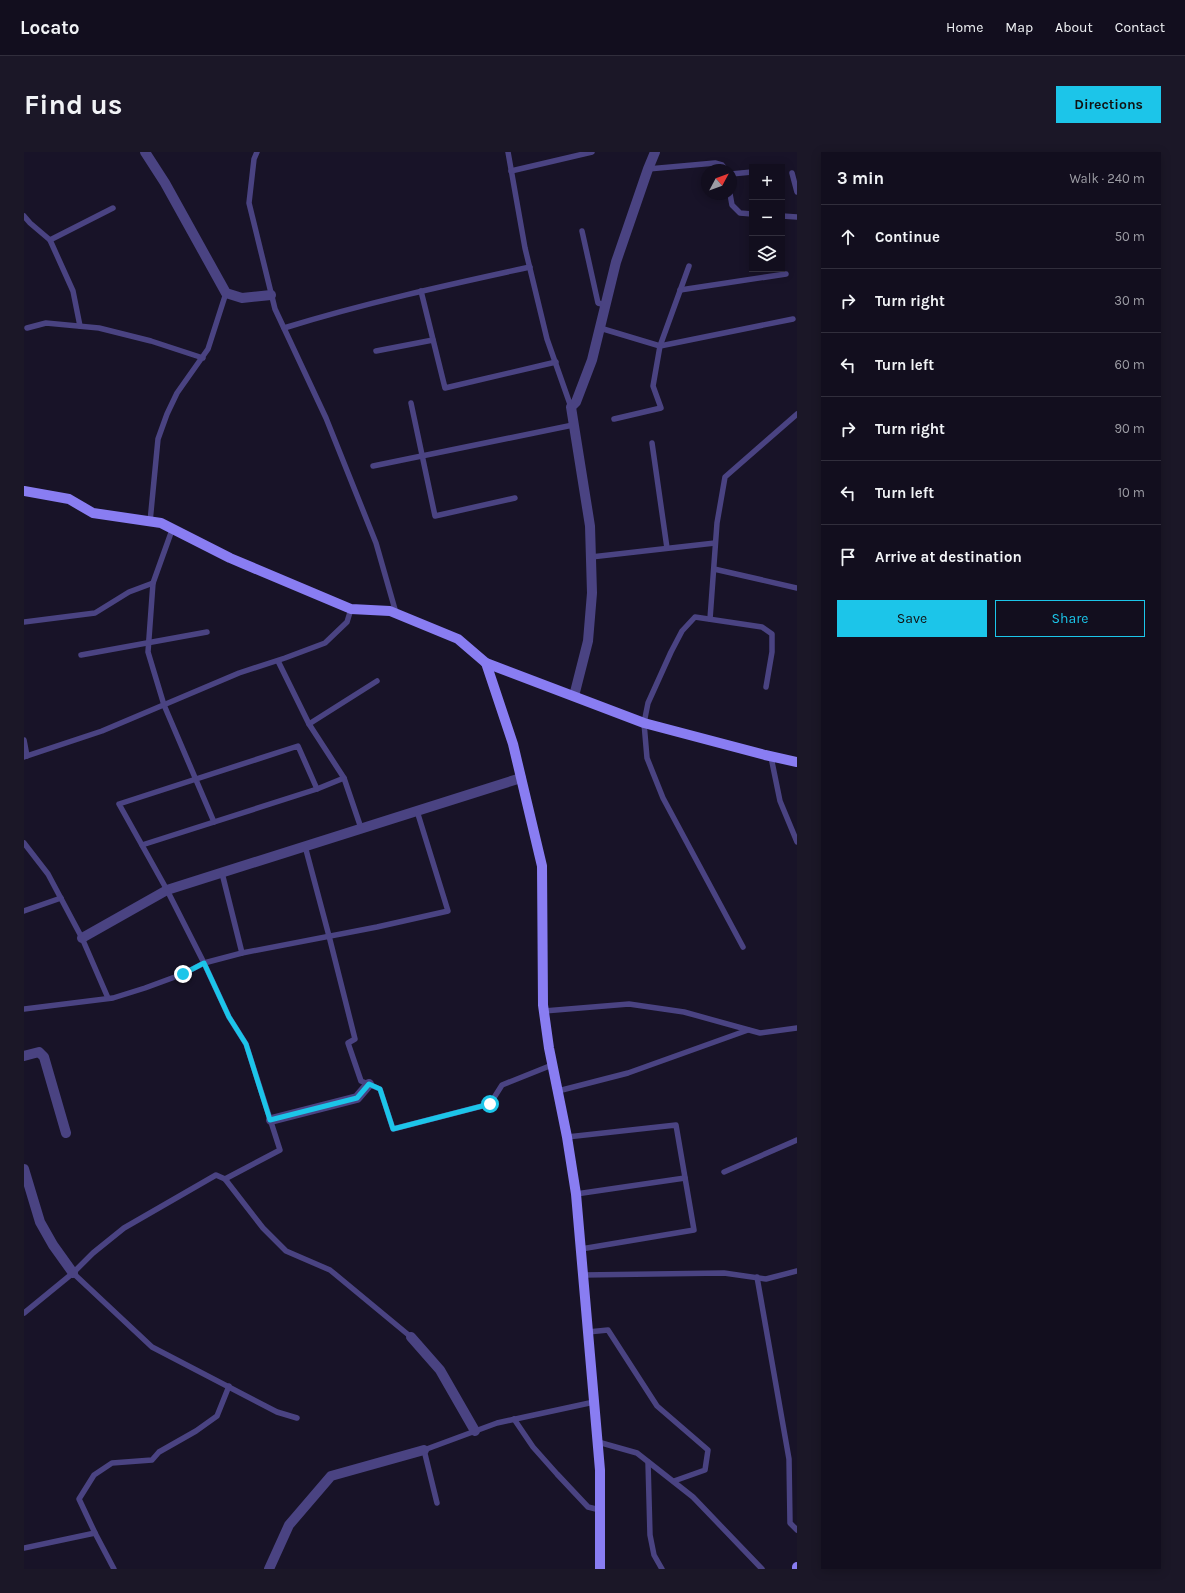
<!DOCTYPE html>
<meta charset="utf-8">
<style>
body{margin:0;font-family:Karla,sans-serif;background:#1b1727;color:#f1f3f6}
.controls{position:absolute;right:12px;top:12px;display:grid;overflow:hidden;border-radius:0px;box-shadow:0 2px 10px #0003}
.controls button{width:36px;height:36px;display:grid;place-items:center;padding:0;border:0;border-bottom:1px solid #312e3c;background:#120e1e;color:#f1f3f6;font:20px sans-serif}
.compass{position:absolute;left:677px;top:12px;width:36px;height:36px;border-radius:50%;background:#120e1e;box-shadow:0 2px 10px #0003;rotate:49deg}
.stop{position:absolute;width:12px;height:12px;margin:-9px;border:3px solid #1cc5e9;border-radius:50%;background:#fff}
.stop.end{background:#1cc5e9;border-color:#fff;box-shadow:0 1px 4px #0008}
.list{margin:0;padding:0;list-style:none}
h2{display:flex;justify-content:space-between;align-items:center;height:52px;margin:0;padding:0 16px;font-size:17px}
h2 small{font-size:13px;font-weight:400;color:#9c9ca4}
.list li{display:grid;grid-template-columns:26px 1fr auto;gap:12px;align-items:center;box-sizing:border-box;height:64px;padding:0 16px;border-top:1px solid #312e3c}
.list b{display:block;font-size:15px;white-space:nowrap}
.list em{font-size:13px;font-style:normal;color:#9c9ca4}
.actions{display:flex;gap:8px;padding:12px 16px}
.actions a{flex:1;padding:9px 0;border:1px solid #1cc5e9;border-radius:0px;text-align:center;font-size:14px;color:#1cc5e9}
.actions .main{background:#1cc5e9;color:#111}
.icon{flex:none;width:22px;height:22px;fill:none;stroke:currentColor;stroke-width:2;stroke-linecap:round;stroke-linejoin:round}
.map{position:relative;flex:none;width:773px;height:1417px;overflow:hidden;border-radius:0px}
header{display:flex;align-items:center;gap:24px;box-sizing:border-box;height:56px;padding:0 20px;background:#120e1e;border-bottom:1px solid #312e3c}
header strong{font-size:19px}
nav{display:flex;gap:22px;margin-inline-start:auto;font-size:14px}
.intro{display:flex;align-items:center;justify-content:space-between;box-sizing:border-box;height:96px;padding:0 24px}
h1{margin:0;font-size:28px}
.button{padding:10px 18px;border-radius:0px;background:#1cc5e9;color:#111;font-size:14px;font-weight:700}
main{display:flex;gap:24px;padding:0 24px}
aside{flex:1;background:#120e1e;border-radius:0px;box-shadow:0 2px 10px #0003}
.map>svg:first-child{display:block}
</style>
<header>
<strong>Locato</strong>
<nav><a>Home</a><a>Map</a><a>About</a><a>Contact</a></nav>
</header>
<div class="intro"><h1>Find us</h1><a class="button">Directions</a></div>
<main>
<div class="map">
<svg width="773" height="1417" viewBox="0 0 773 1417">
<rect width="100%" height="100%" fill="#181328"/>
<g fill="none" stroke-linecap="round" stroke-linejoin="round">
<g stroke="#4a4382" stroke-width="5.5">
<path d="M233,0l-3,7 -5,44 26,106 51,109 50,125 20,70"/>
<path d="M484,0l17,96 22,91 24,68"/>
<path d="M624,17l67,-6 7,2 4,5"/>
<path d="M487,19l81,-19"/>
<path d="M768,21l5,19"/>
<path d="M707,22l21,-2"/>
<path d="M706,42l2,11 8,8 12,1"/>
<path d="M0,64l6,7 20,17 23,51 7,35"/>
<path d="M758,64l15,1"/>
<path d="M558,79l16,72 7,2"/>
<path d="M26,88l63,-32"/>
<path d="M656,138l106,-16"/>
<path d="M397,139l24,97 111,-26"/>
<path d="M3,176l19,-5 53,5 52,13 52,17"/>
<path d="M260,176c81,-25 163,-43 246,-61"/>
<path d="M576,176l60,18 133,-27"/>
<path d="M352,199l57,-11"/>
<path d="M387,251l24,113 80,-18"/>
<path d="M590,267l47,-11 -8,-22 7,-40 29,-80"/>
<path d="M628,291l15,105"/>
<path d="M349,314l200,-41"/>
<path d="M126,370l8,-83 9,-25 10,-21 31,-44 18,-56"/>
<path d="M148,378l-19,53 -5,69 16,53 50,117"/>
<path d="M567,405l124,-14"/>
<path d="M690,417l83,19"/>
<path d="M686,467l7,-96 8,-46 72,-63"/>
<path d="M0,470l71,-9 34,-21 24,-9"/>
<path d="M57,503l126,-23"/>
<path d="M254,509l31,63 35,54"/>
<path d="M285,572l68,-43"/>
<path d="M0,588l3,16"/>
<path d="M0,605l78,-26 137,-58 46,-15 40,-15 22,-21 4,-13"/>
<path d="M747,605l9,44 17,41"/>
<path d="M0,691l24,31 34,64 26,60"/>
<path d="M118,693l175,-56 27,-11 17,50"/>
<path d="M281,694l24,90 26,103 -7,4 13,38 19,8 13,40 97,-25 12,-19 50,-20"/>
<path d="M198,721l20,80"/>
<path d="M0,759l37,-13"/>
<path d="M719,795l-80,-149 -16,-40 -3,-35 4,-20 23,-51 11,-21 13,-14 67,10 10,7v18l-6,35"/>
<path d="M0,857l89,-11 32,-10 38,-14 21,-11 38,-10 135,-26 71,-16 -31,-100"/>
<path d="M520,859l85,-7 55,8 76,21 37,-5"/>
<path d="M534,939l70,-18 120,-43"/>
<path d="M543,985l109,-12 18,105 -113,19"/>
<path d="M700,1020l73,-32"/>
<path d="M201,1027l38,49 23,23 44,19 81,67"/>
<path d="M552,1042l109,-16"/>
<path d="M49,1121l79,74 125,65 20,6"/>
<path d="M559,1123l141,-2 42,6 31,-8"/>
<path d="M733,1125l32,182 1,64 7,7"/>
<path d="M0,1161l49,-40 20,-20 31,-25 92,-53 9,4 55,-29 -34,-106 -17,-27 -25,-54 -37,-73 -48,-86 179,-58 19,43"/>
<path d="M564,1180l20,-2 49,76 51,44 -3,20 -31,11"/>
<path d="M490,1267l19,28 24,27 31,33 12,3"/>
<path d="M574,1290l39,11 56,44 69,72"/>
<path d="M624,1310l2,73 4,20 8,14"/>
<path d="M413,1351l-13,-53 73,-27 97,-21"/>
<path d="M71,1381l-16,-34 15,-24 18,-12 40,-3 7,-8 37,-21 21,-15 12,-30"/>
<path d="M0,1396l71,-15 19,36"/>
</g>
<g stroke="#4a4382" stroke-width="10">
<path d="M121,0l20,31 61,110 16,5 29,-3"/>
<path d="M550,544l14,-55 4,-48 -2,-67 -19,-119 5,-5 16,-42 24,-98 32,-93 7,-17"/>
<path d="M58,786l85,-48 354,-112"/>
<path d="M0,904l15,-4 5,5 22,76"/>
<path d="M247,968l86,-22 12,-14"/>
<path d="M0,1017l16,53 13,23 20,28"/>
<path d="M387,1185l29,33 35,61"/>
<path d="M245,1417l20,-44 42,-49 93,-26"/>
</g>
<g stroke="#897df2" stroke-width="10">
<path d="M0,339l45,8 24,14 68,10 69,35 121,51 39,2 68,28 28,24 158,60 121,32 32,7"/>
<path d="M462,511l27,81 29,122 1,139 6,43 18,89 9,57 24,276v99"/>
<path d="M773,1417v-2"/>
</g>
</g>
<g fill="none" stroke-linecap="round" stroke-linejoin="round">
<path stroke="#1cc5e9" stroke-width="5" d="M159,822l21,-11 25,54 17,27 24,76 87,-22 12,-14 11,5 13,40 97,-25"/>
</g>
</svg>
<div class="controls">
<button>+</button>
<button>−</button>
<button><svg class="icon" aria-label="layers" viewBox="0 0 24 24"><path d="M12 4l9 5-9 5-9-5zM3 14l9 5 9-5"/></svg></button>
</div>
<svg class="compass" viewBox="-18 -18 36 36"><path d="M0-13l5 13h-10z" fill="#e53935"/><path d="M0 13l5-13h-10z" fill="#9c9ca4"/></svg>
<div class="stop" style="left:466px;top:952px"></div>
<div class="stop end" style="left:159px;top:822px"></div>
</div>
<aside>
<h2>3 min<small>Walk · 240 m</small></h2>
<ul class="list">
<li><svg class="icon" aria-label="ahead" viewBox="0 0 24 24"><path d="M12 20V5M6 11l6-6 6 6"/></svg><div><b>Continue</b></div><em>50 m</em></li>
<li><svg class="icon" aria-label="right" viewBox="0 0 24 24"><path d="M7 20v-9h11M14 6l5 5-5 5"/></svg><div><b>Turn right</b></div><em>30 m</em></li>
<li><svg class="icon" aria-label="left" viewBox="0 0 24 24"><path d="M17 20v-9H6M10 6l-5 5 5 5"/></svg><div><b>Turn left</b></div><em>60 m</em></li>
<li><svg class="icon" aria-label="right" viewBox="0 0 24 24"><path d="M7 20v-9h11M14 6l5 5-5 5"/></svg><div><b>Turn right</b></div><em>90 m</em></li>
<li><svg class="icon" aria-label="left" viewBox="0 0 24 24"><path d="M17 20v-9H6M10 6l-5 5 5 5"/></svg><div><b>Turn left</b></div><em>10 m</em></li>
<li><svg class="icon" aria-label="arrive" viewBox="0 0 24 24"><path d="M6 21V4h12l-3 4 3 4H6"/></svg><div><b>Arrive at destination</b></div></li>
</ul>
<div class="actions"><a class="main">Save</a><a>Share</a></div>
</aside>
</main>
